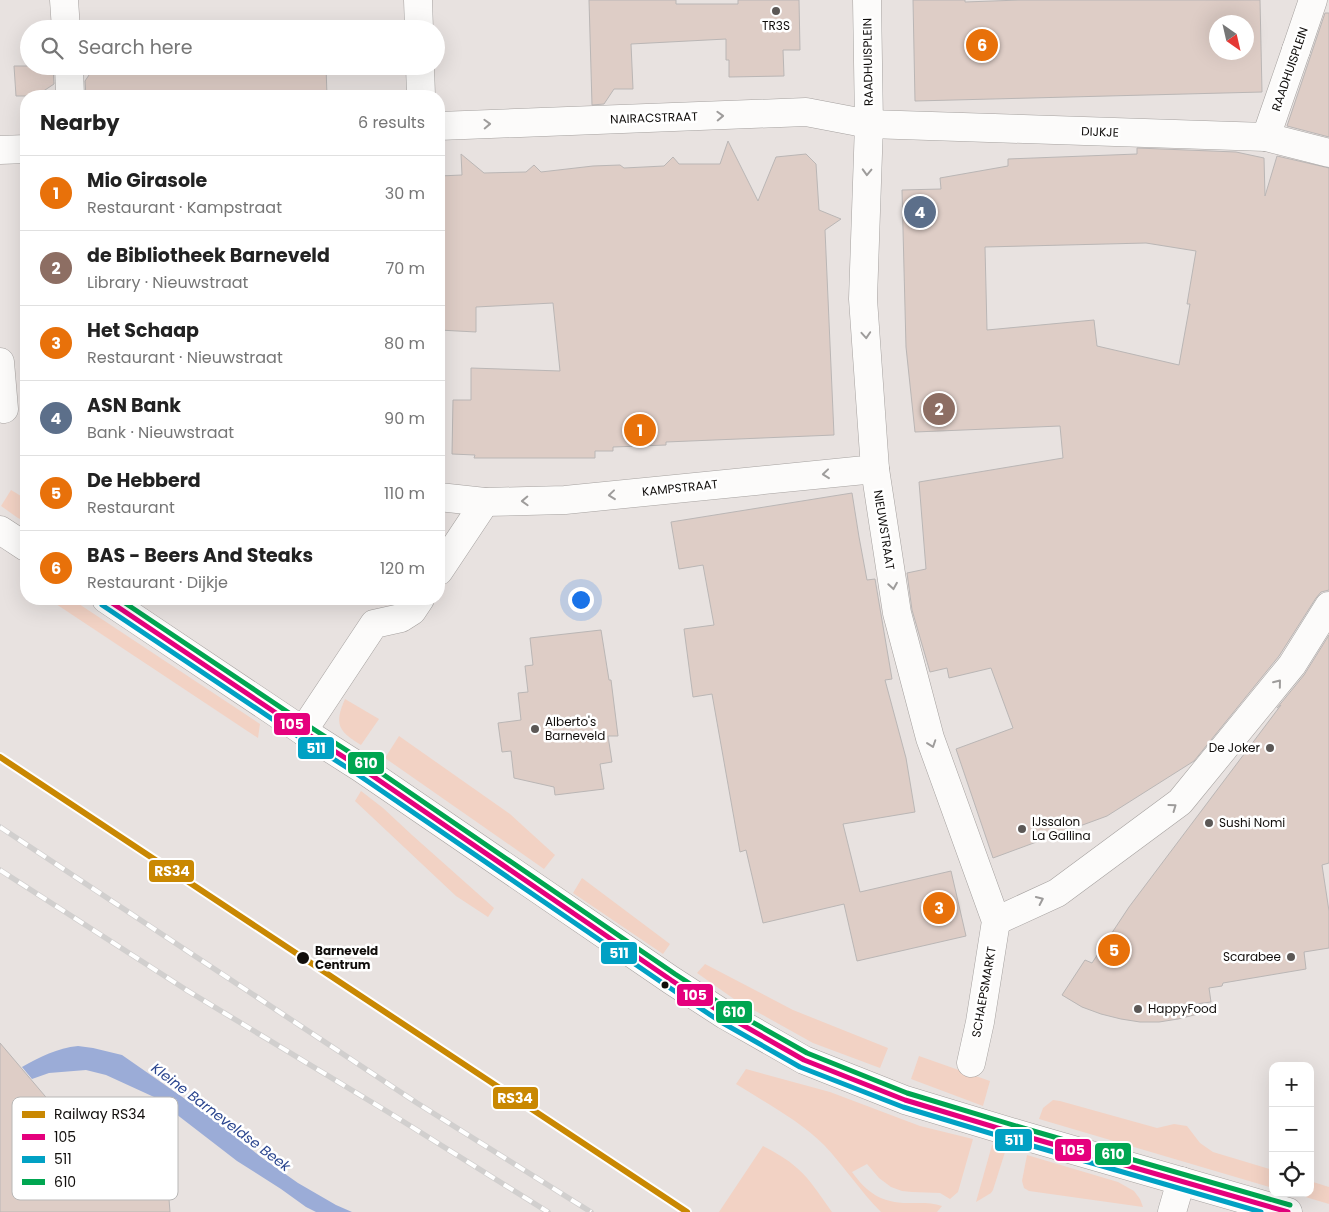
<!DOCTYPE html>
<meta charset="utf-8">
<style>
body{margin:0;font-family:Poppins,sans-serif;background:#f6f6f6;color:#222}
.controls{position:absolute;right:15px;bottom:15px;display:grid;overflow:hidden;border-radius:10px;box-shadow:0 5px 20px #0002}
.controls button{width:45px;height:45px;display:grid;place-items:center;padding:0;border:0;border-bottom:1px solid #e0e0e0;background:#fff;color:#222;font:25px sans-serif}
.compass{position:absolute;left:1209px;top:15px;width:45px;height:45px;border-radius:50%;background:#fff;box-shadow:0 5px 20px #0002;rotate:146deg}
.you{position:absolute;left:580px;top:599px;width:18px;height:18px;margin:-12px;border:4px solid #fff;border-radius:50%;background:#1a73e8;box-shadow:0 0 0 8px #1a73e833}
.badge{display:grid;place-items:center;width:32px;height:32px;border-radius:50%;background:#5c5856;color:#fff;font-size:16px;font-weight:700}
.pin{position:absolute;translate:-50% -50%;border:2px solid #fff;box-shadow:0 1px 5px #0006}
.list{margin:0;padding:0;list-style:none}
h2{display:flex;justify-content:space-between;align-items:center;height:65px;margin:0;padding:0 20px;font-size:21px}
h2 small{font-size:16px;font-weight:400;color:#767676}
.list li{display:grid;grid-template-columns:32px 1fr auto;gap:15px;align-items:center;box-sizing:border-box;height:75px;padding:0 20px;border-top:1px solid #e0e0e0}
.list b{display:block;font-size:19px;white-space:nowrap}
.list p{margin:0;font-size:16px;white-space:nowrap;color:#767676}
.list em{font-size:16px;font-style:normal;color:#767676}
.icon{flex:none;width:28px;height:28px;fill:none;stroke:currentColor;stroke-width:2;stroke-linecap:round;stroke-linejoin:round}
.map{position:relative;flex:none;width:1329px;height:1212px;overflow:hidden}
.search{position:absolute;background:#fff;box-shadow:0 5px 20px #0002;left:20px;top:20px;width:425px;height:55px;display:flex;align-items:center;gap:12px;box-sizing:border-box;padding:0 18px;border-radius:28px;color:#767676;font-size:19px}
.panel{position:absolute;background:#fff;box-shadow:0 5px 20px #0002;left:20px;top:90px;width:425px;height:515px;border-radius:20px}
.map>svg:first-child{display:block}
</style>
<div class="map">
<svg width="1329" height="1212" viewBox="0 0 1329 1212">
<rect width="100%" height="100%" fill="#e8e2e0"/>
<g fill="#f2d2c4">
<path d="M11,490l15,9v23l-8,-4 -17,-12z"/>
<path d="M73,600l187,124 -2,14 -202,-134z"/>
<path d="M345,699l34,20 -18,26c-23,-14 -27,-21 -16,-46z"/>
<path d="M399,736l111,78 45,41 -11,14 -159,-111z"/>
<path d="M361,791l22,17 29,27 82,73 -6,9 -32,-21 -101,-95z"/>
<path d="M582,878l88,66 -7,10 -90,-61z"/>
<path d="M705,964l88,46 95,38 -8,20 -67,-25 -79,-44 -37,-26z"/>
<path d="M919,1056l71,25 -7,25 -72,-27z"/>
<path d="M746,1069l84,23 90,34 53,13 -15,53 -8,7 -10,-6 -28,-1 -10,-1 -11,-4 -12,-9 -12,-14 -15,8c15,21 30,31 56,31 12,0 23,-1 34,3l-5,6h-56c-21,-21 -37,-46 -57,-67 -25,-25 -58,-42 -88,-61z"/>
<path d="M1053,1100l7,1 97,27 17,-4 13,2 13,17 13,9 60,18v18l-234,-69 4,-11z"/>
<path d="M992,1145l14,4 -13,41 -2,3 -15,9z"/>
<path d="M763,1146c12,6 24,13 34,22 14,12 24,29 35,44h-113z"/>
<path d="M1027,1155l91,27 16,9 6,8 3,8 -114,-16 -5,-3 -2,-7z"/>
<path d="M1310,1181l19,6v17l-37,-11h18z"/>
</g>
<path fill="#9bacd7" d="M78,1046l15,2 29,7 89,62 50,40 37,26 38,22 16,7h-36l-10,-5 -25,-18 -44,-28 -83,-64 -48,-22 -20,-5 -37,3 -17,6 -10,-12c18,-10 35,-19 56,-21z"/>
<g fill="#decdc6" stroke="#bab6b5" fill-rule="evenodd">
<path d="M589,0h87v4h62v-4h61l1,50h-17l1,26 -55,1v-17h-3v-21l-95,5 2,45h-19l-10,15 -12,1z"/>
<path d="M913,0h52v2l55,-2h240l2,92 -347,9zM1216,22h30v30h-30z"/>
<path d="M1325,13h4v124l-42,-11z"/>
<path d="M14,66h39l1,18 -18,12h-20z"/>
<path d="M95,66h231l1,30h-241l-1,-15z"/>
<path d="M728,141l30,60 18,-44 30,-3 10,10 3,46 22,9 -16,11 9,205 -168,7v3l-53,2v4h-18v7h-121l1,-3 -23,-1 1,-54h18v-32l89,3 -7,-68 -77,4v25l-37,-2v-154l23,-1 -1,-21 23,19 42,-1 8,-7 7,7 52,-6 27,-1 4,3 40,-2 9,-9 6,7h41z"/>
<path d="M1137,148l99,4 28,6 1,38 12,-40 52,12v422l-8,2 -5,6 -37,58 -85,105 -87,55 -114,42 -37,-109 57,-21 -22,-60 -42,10 -2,-10 -17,4 -18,-62 -5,-37 19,-4 -7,-87 144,-24 -3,-32 -145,6 -9,-85 -4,-157 39,-1 -1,-11 68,-12v-7l129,-5zM1146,243l50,8 -9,53h3l-11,61 -82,-19 -3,-26 -107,10 -2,-83z"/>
<path d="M852,493l7,44 8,43 8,-1 17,100 -7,1 21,78 9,54 -72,12 17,68 91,-21 15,65 -109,25 -13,-57 -81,19 -17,-73 -6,2 -28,-158 -19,3 -9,-68 30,-4 -11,-60 -24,4 -8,-47z"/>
<path d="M601,630l8,50h2l7,56h-10l4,26 -12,2 4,25 -49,6 -1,-8 -40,-9 -3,-27 -9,1 -4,-29 23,-3 -3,-27 10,-1 -3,-26 8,-1 -3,-27z"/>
<path d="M1329,635v228l-7,2 7,46v37l-25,4 2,17 -83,14 -1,3 -13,2 2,14 -15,2 2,10 -20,5 -19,3h-19l-19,-3 -20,-5 -19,-7 -20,-12 23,-35 7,3 37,-56 152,-202 -4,3 27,-33z"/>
<path d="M0,1043l56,66 72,-5 3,34 33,-3 6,77h-170z"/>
</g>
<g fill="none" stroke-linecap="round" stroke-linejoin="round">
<g stroke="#a5a19f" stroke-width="29">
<g id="pedestrian">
<path d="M869,124l397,13 63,16"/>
<path d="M1266,137l30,-87"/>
<path d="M875,469l22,144 33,125 66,183 -16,101 -9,41"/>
<path d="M996,921l61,-28 123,-91 112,-137 37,-59"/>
</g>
</g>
<g stroke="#a5a19f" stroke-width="29">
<g id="minor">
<path d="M64,0l2,29"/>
<path d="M418,0l1,29"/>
<path d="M1296,50l17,-50"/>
<path d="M69,66l1,30"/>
<path d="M420,66l1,30"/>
<path d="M439,126l367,-14 63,12"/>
<path d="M0,150l26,-1"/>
<path d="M0,362l4,47"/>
<path d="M439,497l46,5 80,-2 310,-31 -12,-170 6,-175 -2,-124"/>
<path d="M439,571l46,-69"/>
<path d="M303,731l71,-107 27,-6 11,-7 8,-12"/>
<path d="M1172,1212l9,-31"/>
</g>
</g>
<g stroke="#a5a19f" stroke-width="29">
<g id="secondary">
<path d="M0,530l26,17"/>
<path d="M106,599l197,132 58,37 310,212 54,35 79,45 101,40 116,35 267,77"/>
</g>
</g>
<use href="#pedestrian" stroke="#fcfbfa" stroke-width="28"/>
<use href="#minor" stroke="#fcfbfa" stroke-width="28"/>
<use href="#secondary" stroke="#fcfbfa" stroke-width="28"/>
<g stroke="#d1cfce" stroke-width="5.5">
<g id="rail">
<path d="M0,827l417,276 174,109"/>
<path d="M0,870l188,121 200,121 160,100"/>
</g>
</g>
<use href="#rail" stroke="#fff" stroke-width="4" stroke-dasharray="11" stroke-linecap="butt"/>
<g stroke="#fff" stroke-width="9">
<path id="bus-1" d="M106,599l197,132 58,37 310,212 54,35 79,45 101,40 116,35 267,77"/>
</g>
<g stroke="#fff" stroke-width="9">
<path id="bus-2" d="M102,605l197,132 58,37 310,212 54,36 79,45 103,40 116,35 242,70"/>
</g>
<g stroke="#fff" stroke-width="9">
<path id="bus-3" d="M119,599l188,126 58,37 310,212 54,35 78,44 100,40 116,35 267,77"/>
</g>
<use href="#bus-1" stroke="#e5007d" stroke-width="5"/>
<use href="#bus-2" stroke="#01a1c4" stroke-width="5"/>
<use href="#bus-3" stroke="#00a651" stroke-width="5"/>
<g stroke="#fff" stroke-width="10">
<path id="rail-1" d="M0,757l687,455"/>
</g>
<use href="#rail-1" stroke="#c98802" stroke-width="6"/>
</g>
<defs><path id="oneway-chevron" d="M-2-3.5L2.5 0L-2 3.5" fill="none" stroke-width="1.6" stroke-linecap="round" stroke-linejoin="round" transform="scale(1.25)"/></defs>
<g stroke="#9e9c9b">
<use href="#oneway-chevron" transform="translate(720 116) rotate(-2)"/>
<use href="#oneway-chevron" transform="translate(487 124) rotate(-2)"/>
<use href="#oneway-chevron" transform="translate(867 172) rotate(92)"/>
<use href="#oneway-chevron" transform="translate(866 335) rotate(86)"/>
<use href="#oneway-chevron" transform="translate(826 474) rotate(174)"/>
<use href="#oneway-chevron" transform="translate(612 495) rotate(174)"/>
<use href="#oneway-chevron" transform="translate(525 501) rotate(178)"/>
<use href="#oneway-chevron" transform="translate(893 586) rotate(81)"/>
<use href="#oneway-chevron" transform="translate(1278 683) rotate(-51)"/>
<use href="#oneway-chevron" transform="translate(932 744) rotate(71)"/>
<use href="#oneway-chevron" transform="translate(1173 807) rotate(-36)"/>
<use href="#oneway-chevron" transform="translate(1040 900) rotate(-25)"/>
</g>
<g fill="#5c5856" stroke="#fff" stroke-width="2">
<circle cx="776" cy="11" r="5"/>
<circle cx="535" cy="729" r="5"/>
<circle cx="1270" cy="748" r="5"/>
<circle cx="1209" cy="823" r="5"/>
<circle cx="1022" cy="829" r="5"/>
<circle cx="1291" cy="957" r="5"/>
<circle cx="1138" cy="1009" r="5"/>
</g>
<g fill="#110e0c" stroke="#fff" stroke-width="2">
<circle cx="303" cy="958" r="7"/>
<circle cx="665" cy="985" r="4.5"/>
</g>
<g text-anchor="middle" stroke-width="5" stroke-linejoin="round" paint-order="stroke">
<g font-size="12" fill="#110e0c" stroke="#fff" text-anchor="start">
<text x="776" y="30" text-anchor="middle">TR3S</text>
<text x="545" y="726">Alberto's<tspan x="545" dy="14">Barneveld</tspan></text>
<text x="1260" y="752" text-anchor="end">De Joker</text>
<text x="1032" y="826">IJssalon<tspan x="1032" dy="14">La Gallina</tspan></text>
<text x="1219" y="827">Sushi Nomi</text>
<text x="1281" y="961" text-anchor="end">Scarabee</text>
<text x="1148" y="1013">HappyFood</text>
</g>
<g font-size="12" fill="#110e0c" stroke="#fff">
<text transform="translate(868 62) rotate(-91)" y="4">RAADHUISPLEIN</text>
<text transform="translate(1290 69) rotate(-71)" y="4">RAADHUISPLEIN</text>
<text transform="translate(654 118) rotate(-2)" y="4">NAIRACSTRAAT</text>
<text transform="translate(1100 132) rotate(2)" y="4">DIJKJE</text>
<text transform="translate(680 488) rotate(-6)" y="4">KAMPSTRAAT</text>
<text transform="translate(884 530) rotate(81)" y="4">NIEUWSTRAAT</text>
<text transform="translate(984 992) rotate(-80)" y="4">SCHAEPSMARKT</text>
</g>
<g font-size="12" font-weight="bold" fill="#110e0c" stroke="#fff" text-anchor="start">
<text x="315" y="955">Barneveld<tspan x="315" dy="14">Centrum</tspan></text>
</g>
<g font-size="14" font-style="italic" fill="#29448e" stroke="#fff">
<text transform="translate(221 1117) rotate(37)" y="5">Kleine Barneveldse Beek</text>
</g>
</g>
<rect x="12" y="1097" width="166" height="103" rx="8" fill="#fff" stroke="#b8b7b6" stroke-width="1"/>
<rect x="22" y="1111" width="23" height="7" fill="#c98802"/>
<rect x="22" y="1134" width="23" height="6" fill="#e5007d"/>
<rect x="22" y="1156" width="23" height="7" fill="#01a1c4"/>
<rect x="22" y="1179" width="23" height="6" fill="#00a651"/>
<g font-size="14" fill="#110e0c">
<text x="54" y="1119">Railway RS34</text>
<text x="54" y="1142">105</text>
<text x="54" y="1164">511</text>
<text x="54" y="1187">610</text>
</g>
<g stroke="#fff" stroke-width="2">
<rect x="273" y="712" width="38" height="24" rx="5" fill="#e5007d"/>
<rect x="297" y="736" width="38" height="24" rx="5" fill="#01a1c4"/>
<rect x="347" y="751" width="38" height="24" rx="5" fill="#00a651"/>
<rect x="148" y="859" width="47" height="24" rx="5" fill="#c98802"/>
<rect x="600" y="941" width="38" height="24" rx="5" fill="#01a1c4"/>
<rect x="676" y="983" width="38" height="24" rx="5" fill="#e5007d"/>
<rect x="715" y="1000" width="38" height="24" rx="5" fill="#00a651"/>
<rect x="492" y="1086" width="47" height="24" rx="5" fill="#c98802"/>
<rect x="994" y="1128" width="39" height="24" rx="5" fill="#01a1c4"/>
<rect x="1054" y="1138" width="38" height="24" rx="5" fill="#e5007d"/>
<rect x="1094" y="1142" width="38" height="24" rx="5" fill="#00a651"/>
</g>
<g font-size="14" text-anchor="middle" font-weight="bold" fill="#fff">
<text x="292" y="729">105</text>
<text x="316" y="753">511</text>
<text x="366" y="768">610</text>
<text x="172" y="876">RS34</text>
<text x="619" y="958">511</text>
<text x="695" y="1000">105</text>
<text x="734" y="1017">610</text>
<text x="515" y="1103">RS34</text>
<text x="1014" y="1145">511</text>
<text x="1073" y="1155">105</text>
<text x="1113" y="1159">610</text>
</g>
</svg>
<div class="controls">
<button>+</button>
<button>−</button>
<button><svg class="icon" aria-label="locate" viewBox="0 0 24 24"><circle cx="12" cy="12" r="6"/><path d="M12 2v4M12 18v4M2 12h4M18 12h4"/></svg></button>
</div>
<svg class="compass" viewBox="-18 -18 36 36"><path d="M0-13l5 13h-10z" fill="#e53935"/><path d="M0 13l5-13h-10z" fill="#767676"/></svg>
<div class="you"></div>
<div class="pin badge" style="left:640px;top:430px;background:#e8710a">1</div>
<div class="pin badge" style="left:939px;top:409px;background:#8d6e63">2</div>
<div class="pin badge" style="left:939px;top:908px;background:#e8710a">3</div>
<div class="pin badge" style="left:920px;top:212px;background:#5c6f8a">4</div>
<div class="pin badge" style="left:1114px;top:950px;background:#e8710a">5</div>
<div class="pin badge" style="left:982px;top:45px;background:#e8710a">6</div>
<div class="search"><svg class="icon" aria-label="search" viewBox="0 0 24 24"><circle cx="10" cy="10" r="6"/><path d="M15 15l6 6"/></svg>Search here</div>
<section class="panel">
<h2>Nearby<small>6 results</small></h2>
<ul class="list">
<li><span class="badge" style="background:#e8710a">1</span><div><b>Mio Girasole</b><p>Restaurant · Kampstraat</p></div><em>30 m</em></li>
<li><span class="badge" style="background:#8d6e63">2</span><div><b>de Bibliotheek Barneveld</b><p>Library · Nieuwstraat</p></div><em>70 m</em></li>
<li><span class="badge" style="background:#e8710a">3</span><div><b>Het Schaap</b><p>Restaurant · Nieuwstraat</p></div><em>80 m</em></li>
<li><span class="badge" style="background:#5c6f8a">4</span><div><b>ASN Bank</b><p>Bank · Nieuwstraat</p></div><em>90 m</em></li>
<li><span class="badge" style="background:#e8710a">5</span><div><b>De Hebberd</b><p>Restaurant</p></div><em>110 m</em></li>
<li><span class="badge" style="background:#e8710a">6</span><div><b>BAS - Beers And Steaks</b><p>Restaurant · Dijkje</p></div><em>120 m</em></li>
</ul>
</section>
</div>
